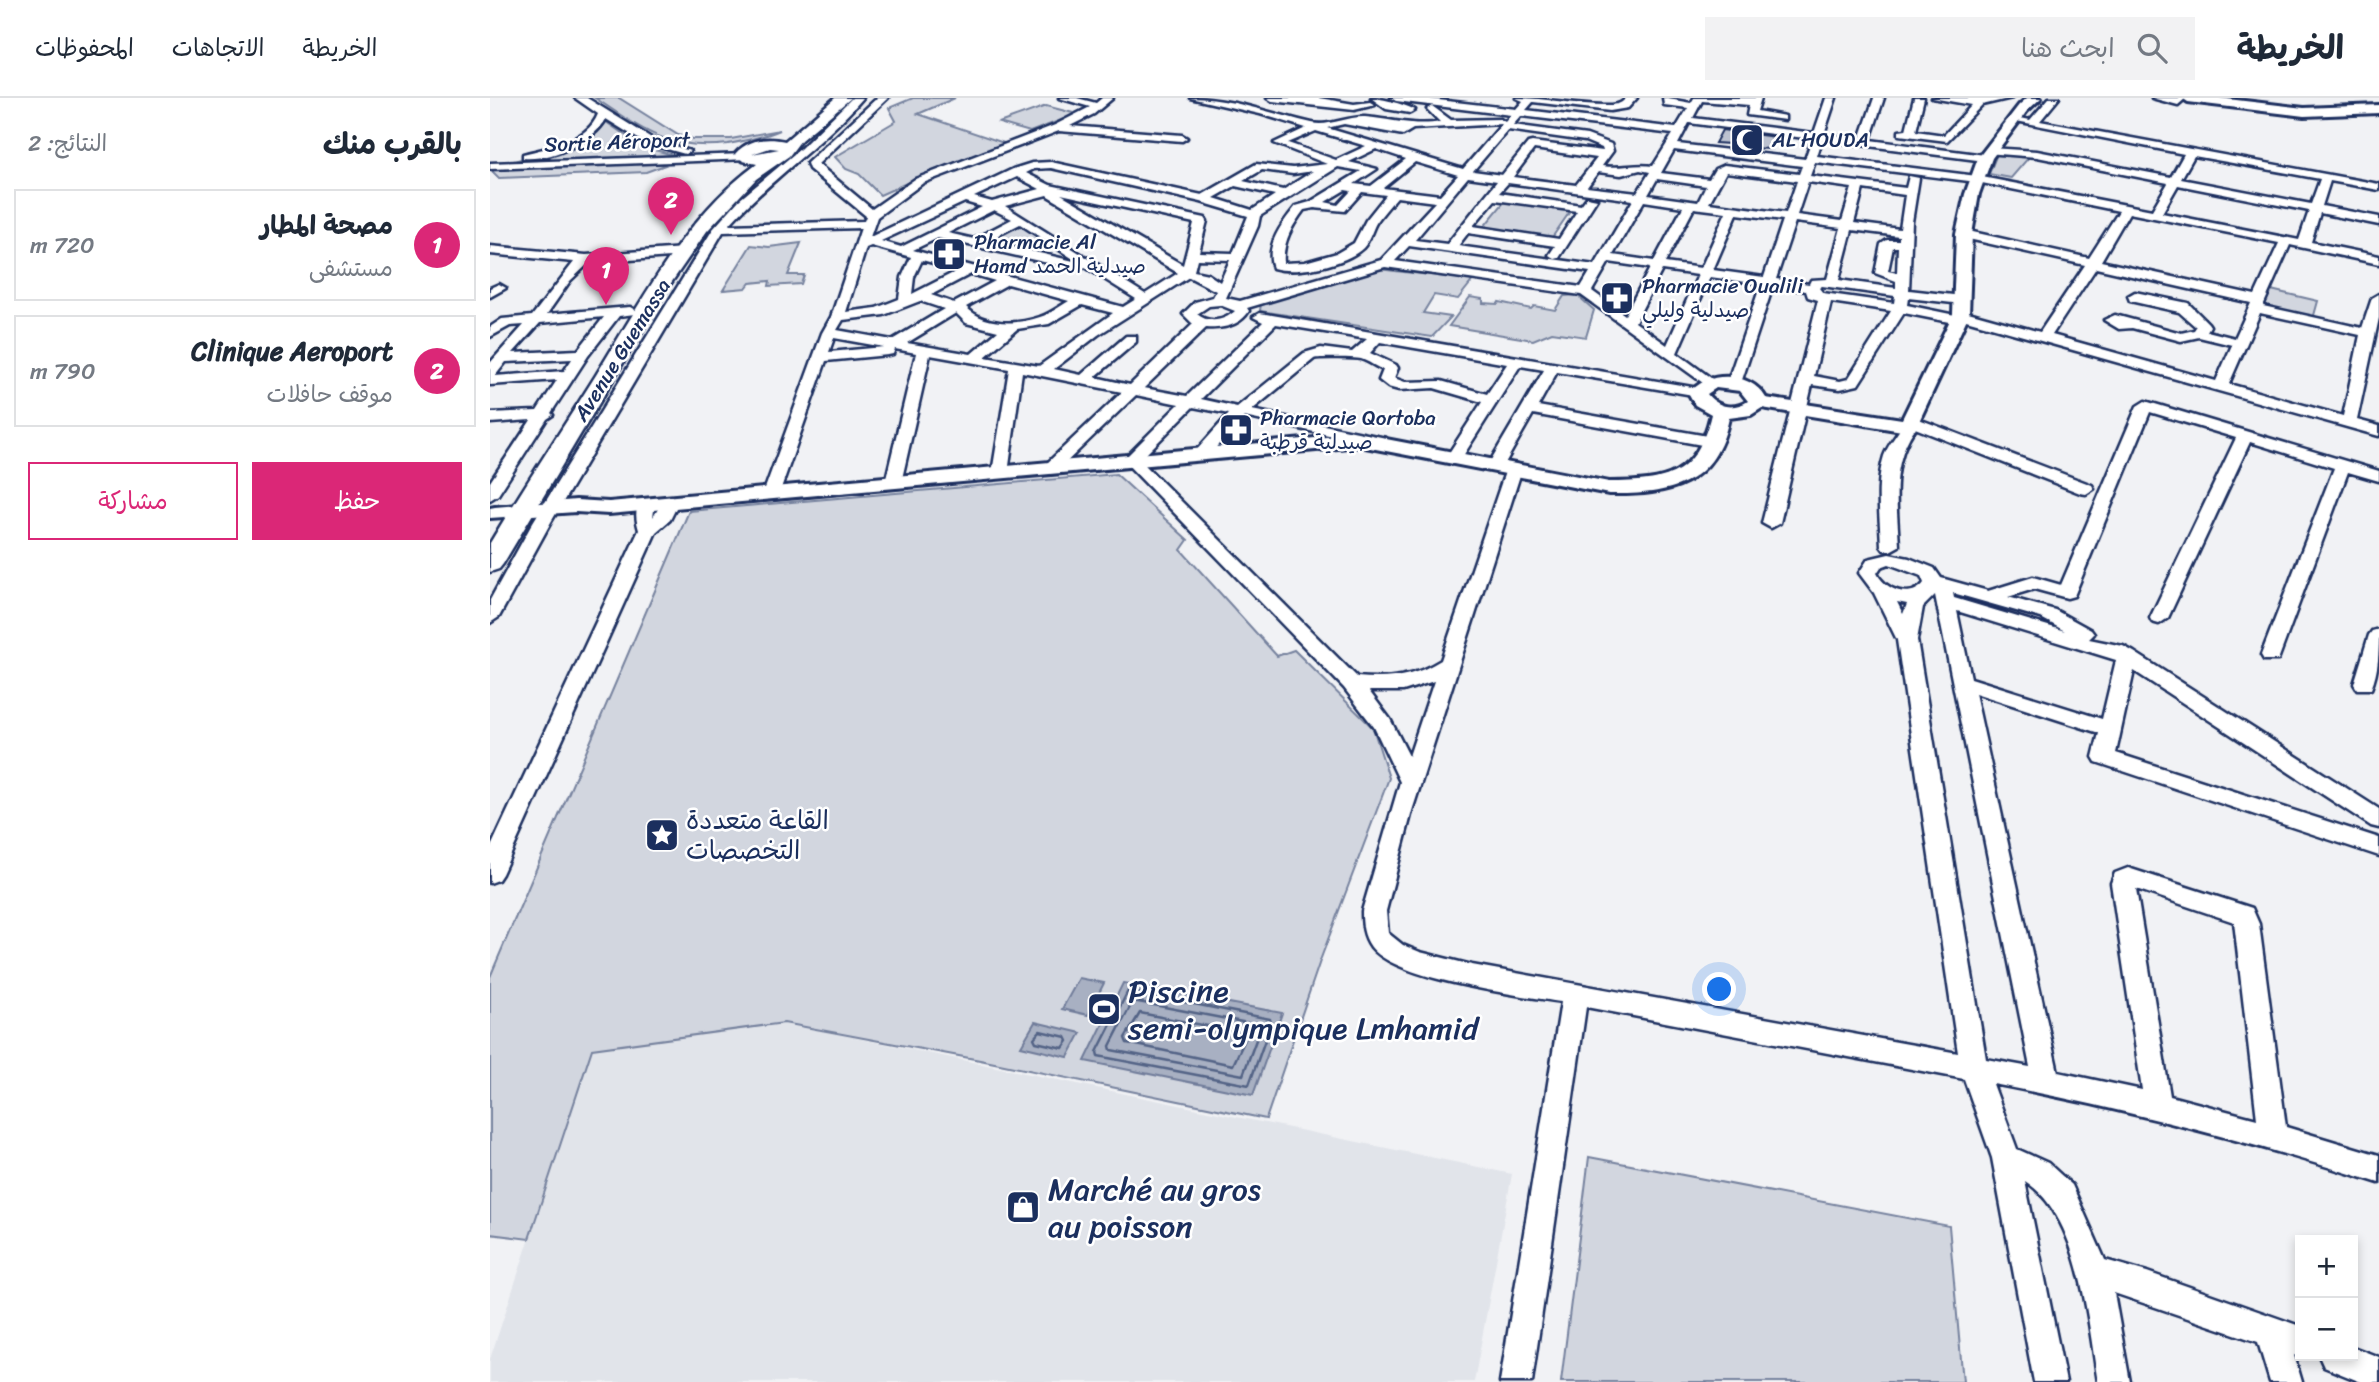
<!DOCTYPE html>
<html lang="ar">
<meta charset="utf-8">
<style>
body{margin:0;font-family:Sriracha,"Playpen Sans Arabic",sans-serif;background:#f2f2f3;color:#1f2937;direction:rtl}
.controls{position:absolute;right:21px;bottom:21px;display:grid;overflow:hidden;border-radius:0px;box-shadow:0 4px 10px #0003}
.controls button{width:63px;height:63px;display:grid;place-items:center;padding:0;border:0;border-bottom:2px solid #e0e1e3;background:#fff;color:#1f2937;font:35px sans-serif}
.you{position:absolute;left:1230px;top:892px;width:24px;height:24px;margin:-18px;border:5px solid #fff;border-radius:50%;background:#1a73e8;box-shadow:0 0 0 10px #1a73e833}
.badge{display:grid;place-items:center;width:46px;height:46px;border-radius:50%;background:#db2777;color:#fff;font-size:23px;font-weight:700}
.pin{position:absolute;translate:-50% -58px;filter:drop-shadow(0 2px 4px #0008)}
.pin::after{content:'';position:absolute;top:37px;width:24px;height:21px;background:inherit;clip-path:polygon(0 0,100% 0,50% 100%)}
.list{margin:0;padding:0;list-style:none}
h2{display:flex;justify-content:space-between;align-items:center;height:91px;margin:0;padding:0 28px;font-size:30px}
h2 small{font-size:23px;font-weight:400;color:#747a83}
.list li{display:grid;grid-template-columns:46px 1fr auto;gap:21px;align-items:center;box-sizing:border-box;height:112px;margin:0 14px 14px;padding:0 14px;border:2px solid #e0e1e3;border-radius:0px}
.list b{display:block;font-size:26px;white-space:nowrap}
.list p{margin:0;font-size:23px;white-space:nowrap;color:#747a83}
.list em{font-size:23px;font-style:normal;color:#747a83}
.actions{display:flex;gap:14px;padding:21px 28px}
.actions a{flex:1;padding:16px 0;border:2px solid #db2777;border-radius:0px;text-align:center;font-size:24px;color:#db2777}
.actions .main{background:#db2777;color:#fff}
.icon{flex:none;width:38px;height:38px;fill:none;stroke:currentColor;stroke-width:2;stroke-linecap:round;stroke-linejoin:round}
.map{position:relative;flex:none;width:1889px;height:1284px;overflow:hidden;direction:ltr}
header{display:flex;align-items:center;gap:42px;box-sizing:border-box;height:98px;padding:0 35px;background:#fff;border-bottom:2px solid #e0e1e3}
header strong{font-size:33px}
nav{display:flex;gap:38px;margin-inline-start:auto;font-size:24px}
.search{width:490px;height:63px;background:#f2f2f3;display:flex;align-items:center;gap:18px;box-sizing:border-box;padding:0 24px;border-radius:0px;color:#747a83;font-size:26px}
main{display:flex}
aside{flex:1;background:#fff}
.map>svg:first-child{display:block}
</style>
<header>
<strong>الخريطة</strong>
<div class="search"><svg class="icon" aria-label="search" viewBox="0 0 24 24"><circle cx="10" cy="10" r="6"/><path d="M15 15l6 6"/></svg>ابحث هنا</div>
<nav><a>الخريطة</a><a>الاتجاهات</a><a>المحفوظات</a></nav>
</header>
<main>
<div class="map">
<svg width="1889" height="1284" viewBox="0 0 1889 1284">
<rect width="100%" height="100%" fill="#f1f2f5"/>
<filter id="ink" filterUnits="userSpaceOnUse"><feTurbulence type="fractalNoise" baseFrequency=".0143" numOctaves="2"/><feDisplacementMap in="SourceGraphic" scale="14" xChannelSelector="R" yChannelSelector="G"/><feConvolveMatrix kernelMatrix="1 2 1 2 8 2 1 2 1" color-interpolation-filters="sRGB"/></filter>
<g filter="url(#ink)">
<path fill="#e1e4ea" d="M294,925l728,151 -38,208h-984v-23l102,-310z"/>
<g fill="#d2d6df" stroke="#76829e" stroke-width="2">
<path d="M105,0h24l59,37 15,4h38l49,-9c-16,7 -35,11 -52,14 -61,7 -85,-14 -133,-46z"/>
<path d="M423,0h42l-37,16 89,30 -69,25 -58,26 -21,-21 -13,-5 -11,-12 61,-36 -7,-13z"/>
<path d="M556,8l31,8 -47,18 -31,-9z"/>
<path d="M116,24l37,25 31,8 -8,3 -164,6c36,-9 74,-19 104,-42z"/>
<path d="M1507,56l33,2 -19,22 -22,-4z"/>
<path d="M171,65l4,2 -19,7 -147,6 -6,-6v-3z"/>
<path d="M1015,103l66,9 -20,29 -69,-10z"/>
<path d="M530,124l35,25 -13,5 -54,-12z"/>
<path d="M311,145l-13,32h16l-3,9 -32,2 1,-5 -20,2 -4,5 -23,2 28,-45 18,2z"/>
<path d="M888,171l95,11 -15,19 -24,-4 -11,18 28,4 -19,20 -172,-26 1,-8z"/>
<path d="M1781,192l47,11 -5,18 -50,-12z"/>
<path d="M1087,197l17,15 -8,27 -34,-5 -19,8 -84,-14 21,-29 13,2v4l15,1 1,-2 32,7 3,-3 21,4 9,-14z"/>
<path d="M626,376l72,66 -7,10 96,106 17,-6 79,78 16,50 -68,180 -55,161 -286,-59 -196,-37 -192,26 -63,190 -39,-5v-257l199,-466z"/>
<path d="M1099,1059l360,69 14,156h-402z"/>
</g>
<g fill="#a8b0c2" stroke="#707c9a" stroke-width="2">
<path d="M589,880l25,5 -16,32 -26,-6z"/>
<path d="M633,885l159,30 -29,82 -168,-34z"/>
<path d="M545,924l46,11 -13,24 -47,-11z"/>
</g>
<g fill="none" stroke-linecap="round" stroke-linejoin="round">
<path stroke="#536386" stroke-width="2" d="M637,895h9"/>
<g stroke="#536386" stroke-width="2.5">
<path d="M638,893l142,28 1,4 -22,62 -151,-29 -1,-4z"/>
<path d="M643,903l125,24 2,4 -17,46 -132,-25 -1,-4z"/>
<path d="M650,915l104,20 2,4 -13,28 -106,-22 -2,-5z"/>
<path d="M550,933l26,6 2,4 -5,7 -27,-6 -2,-4z"/>
</g>
</g>
<path fill="#bcc2d0" stroke="#1b2f5e" stroke-width="2" d="M1232,32l54,7 -5,12 -42,-2 1,-3 -15,-1z"/>
<g fill="none" stroke-linecap="round" stroke-linejoin="round">
<g stroke="#1b2f5e" stroke-width="5">
<g id="minor">
<path d="M85,0h12l66,41 37,12 -5,3 -40,-11 -39,-24c-12,23 -57,42 -83,39v-4c27,-7 64,-12 75,-40z"/>
<path d="M362,0h11c-40,47 -93,81 -134,127l135,-4 2,-5 -57,-47 -2,-6 70,-65h11l-70,66 54,45 43,-30 140,-54 35,-18 -31,-9h18l19,5 6,-5h11l-19,16 -24,12 112,9 5,3 -5,3 -123,-10 -136,52 -46,34 -7,20 143,-68 19,-6 19,-1 151,33 54,-31 37,4 34,-4 -53,-21 32,-15 -46,-14 -70,-16c43,0 81,16 122,25 16,4 36,-7 53,-6 25,2 51,10 75,5l-13,-13 5,-3 19,14 49,-1 5,3 6,-7 -115,-14 -5,-3h30l95,11 7,-8 -7,-3c31,0 66,8 96,7 7,-1 10,-2 14,-7h11l-9,10 -18,3 -77,-9 -7,8 150,18 12,-20 -24,-3 -1,-7 28,5 3,-5h67l-4,13 28,5v4l-38,-5 2,-10 -47,-4 -9,17 121,15 12,-35h10l-12,36 36,5 14,-41h10l-14,42 115,15 5,3 -5,3 -163,-21 -5,16 160,20 175,34 16,-27 -131,-26 -51,-4 -1,-2 5,-3 47,3 134,26 13,-23 -173,-34 5,-3 14,3 19,-22h10l-19,23 339,63v6l-49,-9 -8,25 57,11v8l-59,-12 -9,29 68,14v8l-89,-19 -27,61 99,22 10,-30 7,-4v24l-22,102 22,6v10l-413,-116 -7,4 -55,-11 -46,72 -18,4 -28,-4 -32,138 -9,5 -9,-5 56,-223 -10,-3 -2,-6 -33,-5 -32,97 -7,4 -7,-4 34,-99 -51,-7 -33,76 38,28 2,3 -2,3 -5,1 -129,-93 -196,-28 -138,41 2,3c-9,15 -27,18 -43,17l-62,60 43,8 76,-74 -10,-5 7,-4 444,76 2,3 -7,4 -142,-24 -19,34 175,31 8,5 -8,5 -180,-33 -29,51 -8,5 -8,-5 56,-95 -24,-4 -57,90 -8,5 -8,-5 35,-54 -48,-14 -35,2 -11,-3 -9,-7 4,-10c-7,-3 -15,-9 -22,-11 -5,-1 -42,-2 -47,0l-62,51 134,28 2,3 -2,3 -6,2 -136,-29 -36,39 -6,2 -8,-5 35,-39 -36,-7 -53,53 217,217c32,3 57,0 84,-17l65,-191 8,-5 8,5 -110,342 -26,100 2,22 15,12 17,7 52,13 486,88 -61,-413 -23,-47 -15,-20 9,-14 21,-5 20,4 25,10 7,10 47,13 45,-14 28,8 76,-179 8,-5 234,70v10l-31,-9 -70,188h-14l-3,-5 73,-187 -84,-26 -82,176 -9,6 -7,-2 -2,-4 86,-180 -86,-26 -76,184 -7,2 -33,-9 -26,8 47,13 36,20 3,4 -5,5 34,7 11,6 245,157v19l-8,-2 -237,-155 -18,82 263,85v18l-283,-94 -3,-5 6,-24 -124,-40 83,379 84,18 -31,-207 4,-10 13,-5 124,40 7,16 27,203 93,28v28c-127,-41 -255,-74 -386,-99l24,65 31,14 24,22 33,75 42,12 153,54v30h5l-5,2 -6,-3 8,27h-32l-12,-40 -144,-49 16,89h-32c-10,-60 -18,-166 -73,-201l41,201h-32l-42,-224 -28,-79 -378,-72 -54,375h-32l61,-380c-42,-7 -165,-22 -190,-55 -8,-11 -9,-23 -9,-36l38,-129 -26,-55 -30,-39 -221,-228 56,-56 -43,-9 -79,76 -6,2 -8,-5 2,-3 77,-73 -100,-20 -14,101 -8,5 -8,-5 17,-104 -79,-14 -29,128 -8,5 -8,-5 31,-130 -21,-4 -2,5 -5,1 -62,6 -47,133 -2,4h-12l-2,-4 59,-161 9,-16 30,-89 -138,4 -172,290 -52,95 -9,6v-23l43,-78 180,-293 26,-29 61,-51zM1031,18l152,18 -20,32c-18,-3 -31,3 -51,0l11,-15 -2,-7 -24,-9 -74,-10zM1199,25l123,16 -7,20 -127,-15zM854,26l59,11 10,-6 89,-5 -39,45 -136,-41zM1018,32l77,11 17,7 1,3 -71,-9 -4,1 -26,32 -29,-4zM826,33l50,15 -30,14 -48,-17zM886,51l30,10 -35,27 -17,-2 23,-15 -28,-7zM1044,51l63,9 -21,27 -63,-8zM1184,52l128,16 -3,8 -75,-9 -9,4 -6,10 -48,-6zM1704,58l126,23 -9,25 -130,-25zM925,64l43,13 -18,20 -57,-7zM1325,64l162,20 142,29 -30,47 -125,-28 -6,4 6,4 121,27 -45,67 -79,-22 -5,1 -1,4 -48,-10 1,-7 54,6 7,-4 -7,-4 -53,-6 3,-68 7,-44 -10,-2 -3,12 -96,-12zM848,69l23,4 -51,31 -14,4c-13,16 -32,40 -23,62 24,7 72,-3 90,-20 6,-6 9,-18 13,-25 6,-9 14,-18 21,-26l38,5 -54,58 -141,41 -14,-3 32,-72 2,-10zM561,70l150,34 47,14 -15,37 -34,-1 8,-31 -2,-3 -155,-33 -24,-12 8,-4zM772,72l31,4 20,-3 -30,19 -40,-9zM1150,72l10,2 -13,21 -50,-6 11,-15 23,3zM1236,74l71,9 -11,32 -77,-10zM527,79l23,12 -48,13 -18,-5zM978,79l29,4 -50,63 -32,-4zM1167,81l49,7 -8,16 -50,-7zM1318,84l44,6 -10,33 -45,-6zM1018,85l125,17 -38,65 -137,-19 10,-13 87,13 -6,9 6,4 4,-1 38,-59 -10,-2 -6,8 -82,-12zM1688,87l131,26 -10,29 -137,-27zM745,88l40,9 -23,15 -38,-12zM1373,91l42,6 -5,34 -46,-6zM855,92l6,1 -13,14 -13,-3zM872,94l24,3 -20,25 -12,23 -17,10 -32,9 -21,1c-2,-20 8,-37 20,-53l10,-2 31,3zM571,96l133,29 -11,42zM557,97l1,1 130,77 -33,21 -140,-88zM1005,102l82,11 -18,28 -86,-13zM1154,103l39,6 -29,54 -41,-6zM475,104l17,5 -81,40 -20,-6zM1204,110l32,4 -25,56 -36,-5zM504,112l18,9 -38,20 -26,-6zM1639,115l150,30 -24,52 -154,-34zM1247,116l46,6 -19,57 -51,-7zM1305,124l46,6 -14,51 -16,1 -2,4 -33,-5zM530,126l58,38 -91,-21zM1362,132l47,6v4h-12l-6,4 -6,29 21,8v7l-57,-8zM448,140l141,32 6,-3 51,32 -13,8 -210,-57zM381,148l40,11 -9,20 -3,22 -23,9 -30,4 20,-64zM919,148l181,26 -9,15 -186,-26zM1403,149h5l-1,26 -9,-2zM707,161l33,1 -10,22 -12,-8 -14,-3zM432,162l37,10 -47,24 2,-17zM1119,164l41,6 -25,47 -33,-24zM1606,170l155,35 -16,35 -28,-7 3,-5 -2,-3 -20,-20 -53,-11 -7,4 2,5 49,11 17,15 -2,3 -13,3 -66,-18 -11,5 15,9 13,-1 49,13 18,-4 33,8 -16,36 -164,-46zM1172,172l36,5 -31,70 -32,-23zM481,176l24,7 -41,22 -23,-8zM699,179l27,14 -3,6 -18,5 -12,12 10,10 -63,61 -35,-8 41,-35v-6h-10l-45,39 -27,-6 44,-34zM518,186l61,17c-9,5 -19,13 -29,16 -24,8 -56,9 -74,-10zM1332,188l73,10 -1,7 -71,-10 -4,-5zM430,203l24,8 -52,31 -55,-10 6,-10 41,-5zM1341,204l60,9 -43,68 -8,2 -26,-5zM592,207l31,8 -74,53 -54,-9 32,-28 32,-5zM730,207l15,6c-11,10 -26,13 -38,3l12,-8zM466,215l10,10 32,8 -27,23 -64,-11zM1770,215l100,22 -17,81 -114,-32zM786,226l91,15 -15,13 -31,-4 -17,5 -67,54 -36,-8zM344,240l50,9 -55,5zM890,244l127,22 -20,30 -46,-13 -36,1 -11,-4 4,-10 -2,-3 -26,-12zM1399,466l32,12 3,7c-13,17 -39,7 -47,-10l4,-6zM1463,495l88,25 24,13 -111,-33zM1445,497l95,472 -44,-8 -69,-419 6,-33zM1407,504l10,2 -4,10zM1467,513l159,49 -14,59 -131,-41zM944,583l-25,75 -19,-37 -21,-28h34zM1646,791l98,33 23,197 -87,-23z"/>
<path d="M777,0h52l35,6 16,-2 5,3 -21,5 -82,-9z"/>
<path d="M881,0c11,0 35,7 44,12l-5,3 -24,-4z"/>
<path d="M1424,0h10l-8,33 28,4 28,-30 -40,-7h80l-30,7 -35,36 -48,-6v-4l7,-1z"/>
<path d="M1662,0h34l-8,7z"/>
<path d="M255,56l4,1v4l-259,10v-6z"/>
<path d="M0,148l96,9 98,-7 6,4 -6,4 -95,7 -19,18 -23,33 83,-7 7,4 -2,3 -16,2 -31,40 -37,57 2,2 -6,4 -49,76 -8,5v-18l41,-62 -41,3v-10l47,-2 20,-31 -67,5v-22l34,-38 -14,1 -20,11v-10l12,-8 30,-3 42,-54 -84,-8zM114,219l-26,33 -65,3 27,-30zM82,261l-8,12 -69,5 11,-14z"/>
<path d="M9,186l7,4 -16,9v-9z"/>
<path d="M1421,318l181,69 2,4 -8,5 -6,-1 -165,-65c-25,37 -18,75 -16,118l-9,5 -6,-1 -3,-4c-1,-30 -6,-61 3,-90 5,-14 18,-27 22,-38z"/>
<path d="M181,399l8,5 -9,18 -14,12 -154,342 -4,6 -8,3v-34l149,-319c-3,-10 -5,-20 2,-30h12l2,4 -2,13 12,-19z"/>
<path d="M1889,531c0,20 0,42 -8,60h-14l-3,-5 15,-49 3,-4z"/>
<path d="M1863,1249l26,10v25h-18l-37,-15 -5,-11h34z"/>
</g>
</g>
<g stroke="#1b2f5e" stroke-width="6">
<g id="tertiary">
<path d="M1537,0h14l-14,13 -35,47 -13,36 -7,40 -3,80 -54,116 -7,2 -146,-24 -11,7 -22,3c-14,67 -58,77 -120,76l-249,-48 -751,68 -33,-2 -86,6v-10l5,-1 81,-7 33,2 751,-68 249,48c59,0 87,-6 102,-68l-16,-9 -6,-11c17,-24 62,-23 77,4l136,21 51,-105 3,-80 9,-40 13,-36 41,-53zM1226,290l24,3 8,10c-14,9 -30,7 -41,-7z"/>
<path d="M1692,0h37l85,10 75,-3v8l-75,3 -116,-14z"/>
</g>
</g>
<g stroke="#1b2f5e" stroke-width="5">
<path id="secondary" d="M345,0h16l-50,42 -12,16 -33,23 -49,52 -38,55 -166,278 -4,5 -9,3v-29c34,-57 71,-112 106,-168 46,-74 89,-159 161,-211l-14,-3 -8,-7c13,-15 32,-17 50,-13zM280,50l9,1 -27,5z"/>
</g>
<use href="#minor" fill="#fff" fill-rule="evenodd"/>
<use href="#tertiary" fill="#fff" fill-rule="evenodd"/>
<use href="#secondary" fill="#fff" fill-rule="evenodd"/>
</g>
</g>
<defs>
<g id="mosque-square" transform="scale(1.75)"><rect x="-9" y="-9" width="18" height="18" rx="4" fill="#1b2f5e" stroke="#fff"/><path d="M3.5-4.9A6 6 0 1 0 3.5 4.9A5 5 0 1 1 3.5-4.9Z" fill="#fff"/></g>
<g id="pharmacy-square" transform="scale(1.75)"><rect x="-9" y="-9" width="18" height="18" rx="4" fill="#1b2f5e" stroke="#fff"/><path d="M-2-6h4v4h4v4h-4v4h-4v-4h-4v-4h4Z" fill="#fff"/></g>
<g id="sight-square" transform="scale(1.75)"><rect x="-9" y="-9" width="18" height="18" rx="4" fill="#1b2f5e" stroke="#fff"/><path d="M0-6L1.8-2.2L6-1.7L2.9 1.2L3.7 5.4L0 3.3L-3.7 5.4L-2.9 1.2L-6-1.7L-1.8-2.2Z" fill="#fff"/></g>
<g id="stadium-square" transform="scale(1.75)"><rect x="-9" y="-9" width="18" height="18" rx="4" fill="#1b2f5e" stroke="#fff"/><path d="M0-5a6.5 5 0 1 0 0 10a6.5 5 0 1 0 0-10ZM-3.5-1.8h7v3.6h-7Z" fill="#fff"/></g>
<g id="shop-square" transform="scale(1.75)"><rect x="-9" y="-9" width="18" height="18" rx="4" fill="#1b2f5e" stroke="#fff"/><path d="M-5-2.5h2.3a2.7 3.5 0 0 1 5.4 0H5L5.5 6h-11ZM-1.5-2.5h3a1.5 2.3 0 0 0-3 0Z" fill="#fff"/></g>
</defs>
<g fill-rule="evenodd">
<use href="#mosque-square" x="1257" y="42"/>
<use href="#pharmacy-square" x="459" y="156"/>
<use href="#pharmacy-square" x="1127" y="200"/>
<use href="#pharmacy-square" x="746" y="332"/>
<use href="#sight-square" x="172" y="737"/>
<use href="#stadium-square" x="614" y="911"/>
<use href="#shop-square" x="533" y="1109"/>
</g>
<g text-anchor="middle" stroke-width="5" stroke-linejoin="round" paint-order="stroke">
<g font-size="21" fill="#1b2f5e" stroke="#fff" text-anchor="start">
<text x="1282" y="49">AL HOUDA</text>
<text x="484" y="151">Pharmacie Al<tspan x="484" dy="24">Hamd صيدلية الحمد</tspan></text>
<text x="1152" y="195">Pharmacie Oualili<tspan x="1152" dy="24">صيدلية وليلي</tspan></text>
<text x="770" y="327">Pharmacie Qortoba<tspan x="770" dy="24">صيدلية قرطبة</tspan></text>
</g>
<g font-size="21" fill="#1b2f5e" stroke="#fff">
<text transform="translate(127 44) rotate(-2)" y="7">Sortie Aéroport</text>
<text transform="translate(132 252) rotate(-58)" y="7">Avenue Guemassa</text>
</g>
<g font-size="26" fill="#1b2f5e" stroke="#fff" text-anchor="start">
<text x="196" y="731">القاعة متعددة<tspan x="196" dy="30">التخصصات</tspan></text>
</g>
<g font-size="32" fill="#1b2f5e" stroke="#fff" text-anchor="start">
<text x="638" y="904">Piscine<tspan x="638" dy="37">semi-olympique Lmhamid</tspan></text>
<text x="558" y="1102">Marché au gros<tspan x="558" dy="37">au poisson</tspan></text>
</g>
</g>
</svg>
<div class="controls">
<button>+</button>
<button>−</button>
</div>
<div class="you"></div>
<div class="pin badge" style="left:116px;top:207px">1</div>
<div class="pin badge" style="left:181px;top:137px">2</div>
</div>
<aside>
<h2>بالقرب منك<small>النتائج: 2</small></h2>
<ul class="list">
<li><span class="badge">1</span><div><b>مصحة المطار</b><p>مستشفى</p></div><em>720 m</em></li>
<li><span class="badge">2</span><div><b>Clinique Aeroport</b><p>موقف حافلات</p></div><em>790 m</em></li>
</ul>
<div class="actions"><a class="main">حفظ</a><a>مشاركة</a></div>
</aside>
</main>
